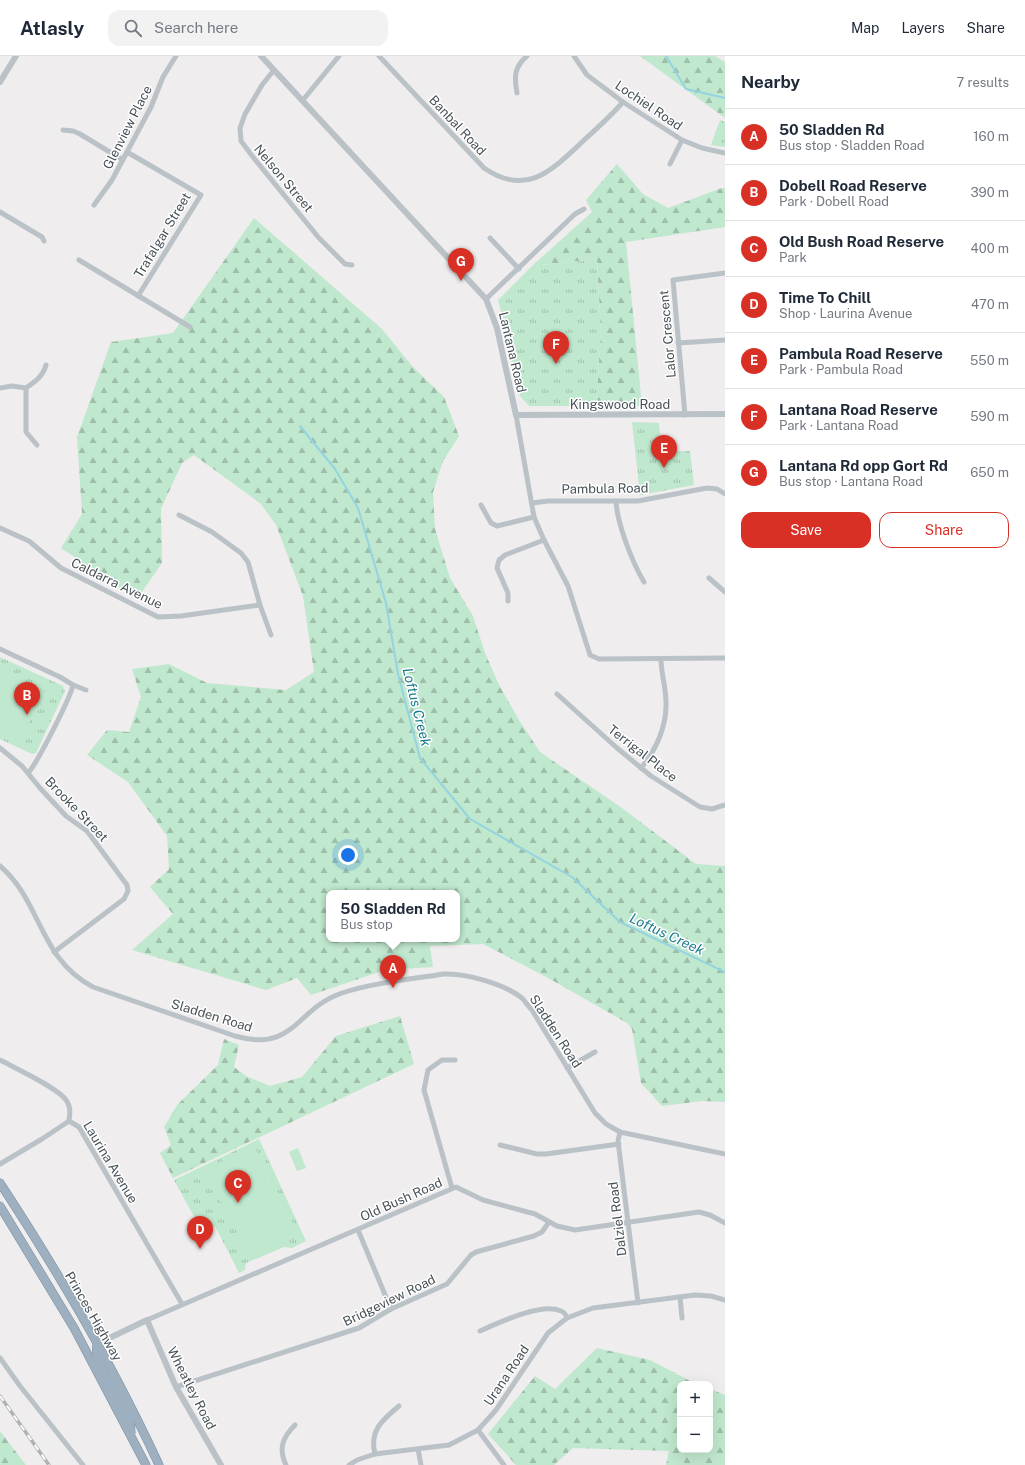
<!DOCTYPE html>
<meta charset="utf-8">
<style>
body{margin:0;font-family:"Public Sans",sans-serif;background:#f2f2f3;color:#1f2937}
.controls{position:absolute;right:12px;bottom:12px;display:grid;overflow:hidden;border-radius:8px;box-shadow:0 4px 16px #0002}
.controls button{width:36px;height:36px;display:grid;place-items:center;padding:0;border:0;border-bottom:1px solid #e0e1e3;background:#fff;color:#1f2937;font:20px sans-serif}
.you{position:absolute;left:348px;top:799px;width:14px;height:14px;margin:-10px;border:3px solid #fff;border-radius:50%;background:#1a73e8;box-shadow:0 0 0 6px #1a73e833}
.badge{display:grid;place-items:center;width:26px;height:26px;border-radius:50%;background:#d93025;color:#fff;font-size:13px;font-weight:700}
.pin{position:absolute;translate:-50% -33px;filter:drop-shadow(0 1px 2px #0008)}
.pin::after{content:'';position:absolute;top:21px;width:14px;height:12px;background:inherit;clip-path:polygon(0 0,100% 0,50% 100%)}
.popup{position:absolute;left:326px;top:834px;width:134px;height:52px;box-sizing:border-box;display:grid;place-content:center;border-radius:8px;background:#fff;filter:drop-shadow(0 1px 3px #0005);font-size:13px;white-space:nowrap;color:#747a83}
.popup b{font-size:15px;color:#1f2937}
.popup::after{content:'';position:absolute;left:50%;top:100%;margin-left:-8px;border:8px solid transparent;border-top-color:#fff}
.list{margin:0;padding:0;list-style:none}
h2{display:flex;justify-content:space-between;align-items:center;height:52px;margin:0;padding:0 16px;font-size:17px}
h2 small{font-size:13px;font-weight:400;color:#747a83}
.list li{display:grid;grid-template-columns:26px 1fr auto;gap:12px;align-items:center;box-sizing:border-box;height:56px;padding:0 16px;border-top:1px solid #e0e1e3}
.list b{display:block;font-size:15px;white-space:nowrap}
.list p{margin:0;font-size:13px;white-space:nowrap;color:#747a83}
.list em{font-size:13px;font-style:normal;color:#747a83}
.actions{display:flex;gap:8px;padding:12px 16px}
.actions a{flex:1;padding:9px 0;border:1px solid #d93025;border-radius:12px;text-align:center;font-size:14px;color:#d93025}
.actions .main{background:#d93025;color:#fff}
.icon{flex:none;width:22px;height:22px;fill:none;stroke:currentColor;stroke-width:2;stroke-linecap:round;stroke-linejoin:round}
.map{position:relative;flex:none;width:725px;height:1409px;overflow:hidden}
header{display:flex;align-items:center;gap:24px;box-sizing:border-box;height:56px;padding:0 20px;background:#fff;border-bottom:1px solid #e0e1e3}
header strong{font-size:19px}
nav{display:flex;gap:22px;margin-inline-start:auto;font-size:14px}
.search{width:280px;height:36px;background:#f2f2f3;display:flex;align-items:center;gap:10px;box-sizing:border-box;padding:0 14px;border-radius:12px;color:#747a83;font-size:15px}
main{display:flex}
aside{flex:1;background:#fff}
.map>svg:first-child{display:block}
</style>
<header>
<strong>Atlasly</strong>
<div class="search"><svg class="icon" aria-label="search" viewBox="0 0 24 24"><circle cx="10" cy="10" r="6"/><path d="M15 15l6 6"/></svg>Search here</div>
<nav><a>Map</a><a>Layers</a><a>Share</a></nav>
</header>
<main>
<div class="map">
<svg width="725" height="1409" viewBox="0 0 725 1409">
<defs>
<pattern id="grass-tufts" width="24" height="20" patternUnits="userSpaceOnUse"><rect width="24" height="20" fill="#c0e8ce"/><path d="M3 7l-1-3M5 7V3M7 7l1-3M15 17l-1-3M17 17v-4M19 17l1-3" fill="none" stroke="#9ebeaa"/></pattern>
<pattern id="forest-firs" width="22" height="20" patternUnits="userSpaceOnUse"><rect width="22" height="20" fill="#c0e8ce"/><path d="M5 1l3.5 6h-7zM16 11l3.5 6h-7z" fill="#9ebeaa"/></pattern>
</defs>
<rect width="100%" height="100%" fill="#efeded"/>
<g fill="url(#grass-tufts)">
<path d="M720,64l5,2v25l-14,-2z"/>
<path d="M597,203l4,74 -5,73h-67l-9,-10 -17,-78 -5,-18 34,-34z"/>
<path d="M632,366l27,1 2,28h29l4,34 -54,10z"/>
<path d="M0,601l63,29 2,5 -29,62 -4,1 -32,-15z"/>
<path d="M259,1083l47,102 -14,7 -8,-1 -38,16 -1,7 -6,3 -24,-47 -12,7 -29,-53z"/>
</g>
<g fill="url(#forest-firs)" fill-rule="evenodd">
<path d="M640,0h75l10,6v56z"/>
<path d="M617,108l26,30 25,14 54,-20h3v39l-99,15 16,164h-46l5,-73 -4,-74 -65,7 60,-54 -6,-12z"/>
<path d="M254,162l128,111 30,37 32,31 15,39 -16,25 -10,31 2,37 15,49 23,38 12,37 14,32 20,35 21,32 82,56 74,56 29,2v236l-23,-1 -40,5 -21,-23 -9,-54 -5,-6 -77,-44 -67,-35 -53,2 3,21 -48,3 -74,25 -14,-17 -31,12 -134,-40 41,-36 -23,-27 19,-18 -2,-33 -39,-54 -41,-27 20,-25 22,2 12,-35 -9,-28 37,-5 38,19 79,7 28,-18 -11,-76 -27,-71 -15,-21 -67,-49 -12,8 -21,46 1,54 -25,36 -76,-51 21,-34 -5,-77 34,-95 62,-9zM329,837h128v46h-128z"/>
<path d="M400,960l14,48 -241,114 -13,-25 11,-8 -7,-18 13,-22 41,-40 6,-26 15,6 -5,22 12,9 24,10 32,-9 34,-41z"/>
<path d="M597,1292l53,12 46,24h-16v66h30v-61l15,6v70h-59l3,-14 -96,-3 -19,17h-38l-28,-31 47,-58 20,13z"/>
<path d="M0,1375l26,34h-26z"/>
</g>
<g fill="#c0e8ce">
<path d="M0,615l44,20 -23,48 -21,-9z"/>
<path d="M254,1090l45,89 -48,24 -47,-89z"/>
<path d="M298,1092l8,20 -9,3 -8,-19z"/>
</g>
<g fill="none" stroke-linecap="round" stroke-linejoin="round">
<g stroke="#93d4e0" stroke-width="2">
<path d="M666,0l20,33 39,9"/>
<path d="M300,370l35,43 23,39 28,95 12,71 22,84 50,61 102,58 48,45 105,50"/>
</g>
<g stroke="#768da1" stroke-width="9">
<g id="trunk">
<path d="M0,1127c59,90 114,184 159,282"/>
<path d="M0,1150l74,122 72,137"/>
<path d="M97,1289c-5,25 35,58 34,88"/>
</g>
</g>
<g stroke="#bac2c8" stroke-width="5">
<path d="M379,0l105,112c42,29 67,3 97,-25 14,-13 29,-26 42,-41"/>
<path d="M574,0l13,19 36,27 59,38 20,8 23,5"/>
<path d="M274,14l-12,15 -17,29 -5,14 1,13 12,16 66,81 26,26 7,1"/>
<path d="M517,37c-3,-16 -3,-26 10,-37"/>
<path d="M303,44l36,-44"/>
<path d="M63,74l10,1 7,3 43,26"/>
<path d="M127,96l74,43 -63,101"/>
<path d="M670,108l12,-24"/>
<path d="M94,149l18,-25 39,-73 12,-30 13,-21"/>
<path d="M0,156l42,25 2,4"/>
<path d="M490,182l29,31"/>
<path d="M79,204l111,67"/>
<path d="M486,243l89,-85 9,-5"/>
<path d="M678,287l47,-3"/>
<path d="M0,332l12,-2 14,2c10,-7 17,-12 20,-23"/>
<path d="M26,332v44l11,13"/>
<path d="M516,359l18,102 10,23 24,46 22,69 9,4 126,-1"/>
<path d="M685,359l-12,-135 52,-7"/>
<path d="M616,445c1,22 16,61 28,81"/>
<path d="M532,447l16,-2h90l69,-13 10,1 8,5"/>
<path d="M481,449l10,18 6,3 37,-9"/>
<path d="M179,459l33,17 29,21 7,9 12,43 11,30"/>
<path d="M0,472l29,13 32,27 97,49 23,-1 79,-11"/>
<path d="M709,522l16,14"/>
<path d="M508,545v-8l-11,-25 2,-8 6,-5 39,-15"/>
<path d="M0,593l60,28 13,8c-3,14 -35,76 -44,87"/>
<path d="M73,629l13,5"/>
<path d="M557,638l60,54 34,28 49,31 12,2 13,-4"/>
<path d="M0,692l22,18 18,22 26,28 21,15 40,54 1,6 -4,8 -70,53"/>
<path d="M641,712c15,-18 26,-42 25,-66 0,-14 -5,-29 -5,-43"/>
<path d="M0,810c42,36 39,93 93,121l142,49c60,17 60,-27 107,-43 30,-10 70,-14 102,-19 22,-1 60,10 78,24 3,3 6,8 10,12l63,103 11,11 14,8 105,22"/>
<path d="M0,1004c15,8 58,28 66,40 5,6 4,14 3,21l10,6 103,177"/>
<path d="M567,1012l28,-16"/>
<path d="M620,1076l-2,9 20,162"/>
<path d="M500,1089l37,9h9l73,-10"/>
<path d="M0,1108l42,-25 27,-18"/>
<path d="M452,1132l-28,-98 4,-20 14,-10h13"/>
<path d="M358,1174l33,79"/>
<path d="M680,1241l2,21"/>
<path d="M147,1264l309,-133 27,13 52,14 22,12 18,4 124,-18 11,3 15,8"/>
<path d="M480,1275c18,-8 62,-29 81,-20 3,1 5,4 6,7"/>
<path d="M0,1302l20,28 63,79"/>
<path d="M176,1331l183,-59 32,-19 56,-25 24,-29 5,-3 58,-16 8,-4 7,-10"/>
<path d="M478,1374l26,35"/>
<path d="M418,1393l3,16"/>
<path d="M375,1398c-6,-23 7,-34 24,-48"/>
<path d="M286,1409c-8,-17 -3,-28 9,-40"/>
<path d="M349,1409l8,-5 18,-6 74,-9 29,-15 18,-20 52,-77 19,-15 26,-10 102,-13 16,1 14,4"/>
</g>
<g stroke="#bac2c8" stroke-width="6">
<path d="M261,0l225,243 11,29 19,87 209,-1"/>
<path d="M0,26l16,-26"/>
<path d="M97,1288l50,-24 29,67 45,78"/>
</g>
<use href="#trunk" stroke="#9eb0c0" stroke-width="8"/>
<g stroke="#b0b3b6" stroke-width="3.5">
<path id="rail" d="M0,1340l49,69"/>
</g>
<use href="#rail" stroke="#fff" stroke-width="2" stroke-dasharray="6" stroke-linecap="butt"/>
</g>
<g text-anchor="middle" stroke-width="3" stroke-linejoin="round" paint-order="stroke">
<g font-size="13" fill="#485158" stroke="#fff">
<text transform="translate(649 49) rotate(34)" y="5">Lochiel Road</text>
<text transform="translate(458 69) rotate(47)" y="5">Banbal Road</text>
<text transform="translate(127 71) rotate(-63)" y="5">Glenview Place</text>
<text transform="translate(284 122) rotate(50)" y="5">Nelson Street</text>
<text transform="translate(162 179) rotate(-59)" y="5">Trafalgar Street</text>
<text transform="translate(667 278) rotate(-95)" y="5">Lalor Crescent</text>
<text transform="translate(513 296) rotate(77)" y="5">Lantana Road</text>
<text x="620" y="353">Kingswood Road</text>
<text transform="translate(605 432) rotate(-1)" y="5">Pambula Road</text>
<text transform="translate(117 527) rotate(26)" y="5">Caldarra Avenue</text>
<text transform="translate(643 697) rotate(38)" y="5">Terrigal Place</text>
<text transform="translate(77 753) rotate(46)" y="5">Brooke Street</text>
<text transform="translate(212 959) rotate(17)" y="5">Sladden Road</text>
<text transform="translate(556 975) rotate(57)" y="5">Sladden Road</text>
<text transform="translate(111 1106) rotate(59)" y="5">Laurina Avenue</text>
<text transform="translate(401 1143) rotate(-24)" y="5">Old Bush Road</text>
<text transform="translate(617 1163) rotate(-97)" y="5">Dalziel Road</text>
<text transform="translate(389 1244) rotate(-26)" y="5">Bridgeview Road</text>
<text transform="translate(94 1260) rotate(60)" y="5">Princes Highway</text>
<text transform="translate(506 1319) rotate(-56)" y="5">Urana Road</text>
<text transform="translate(192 1332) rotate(63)" y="5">Wheatley Road</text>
</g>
<g font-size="14" font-style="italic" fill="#1d7c8d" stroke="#fff">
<text transform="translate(417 651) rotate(76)" y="5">Loftus Creek</text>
<text transform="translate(667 878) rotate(25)" y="5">Loftus Creek</text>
</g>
</g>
</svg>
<div class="controls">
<button>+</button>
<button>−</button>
</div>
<div class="you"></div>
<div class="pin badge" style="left:393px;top:932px">A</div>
<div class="popup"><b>50 Sladden Rd</b>Bus stop</div>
<div class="pin badge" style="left:27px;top:659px">B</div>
<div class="pin badge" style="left:238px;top:1147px">C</div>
<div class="pin badge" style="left:200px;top:1193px">D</div>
<div class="pin badge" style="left:664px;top:412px">E</div>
<div class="pin badge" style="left:556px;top:308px">F</div>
<div class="pin badge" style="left:461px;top:225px">G</div>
</div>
<aside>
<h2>Nearby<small>7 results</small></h2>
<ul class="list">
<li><span class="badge">A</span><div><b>50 Sladden Rd</b><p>Bus stop · Sladden Road</p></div><em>160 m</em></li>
<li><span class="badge">B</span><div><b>Dobell Road Reserve</b><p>Park · Dobell Road</p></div><em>390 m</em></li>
<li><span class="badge">C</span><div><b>Old Bush Road Reserve</b><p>Park</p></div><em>400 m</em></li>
<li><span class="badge">D</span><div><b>Time To Chill</b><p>Shop · Laurina Avenue</p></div><em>470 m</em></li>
<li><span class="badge">E</span><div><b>Pambula Road Reserve</b><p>Park · Pambula Road</p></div><em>550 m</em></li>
<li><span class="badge">F</span><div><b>Lantana Road Reserve</b><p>Park · Lantana Road</p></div><em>590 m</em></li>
<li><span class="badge">G</span><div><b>Lantana Rd opp Gort Rd</b><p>Bus stop · Lantana Road</p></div><em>650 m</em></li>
</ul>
<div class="actions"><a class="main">Save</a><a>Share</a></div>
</aside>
</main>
